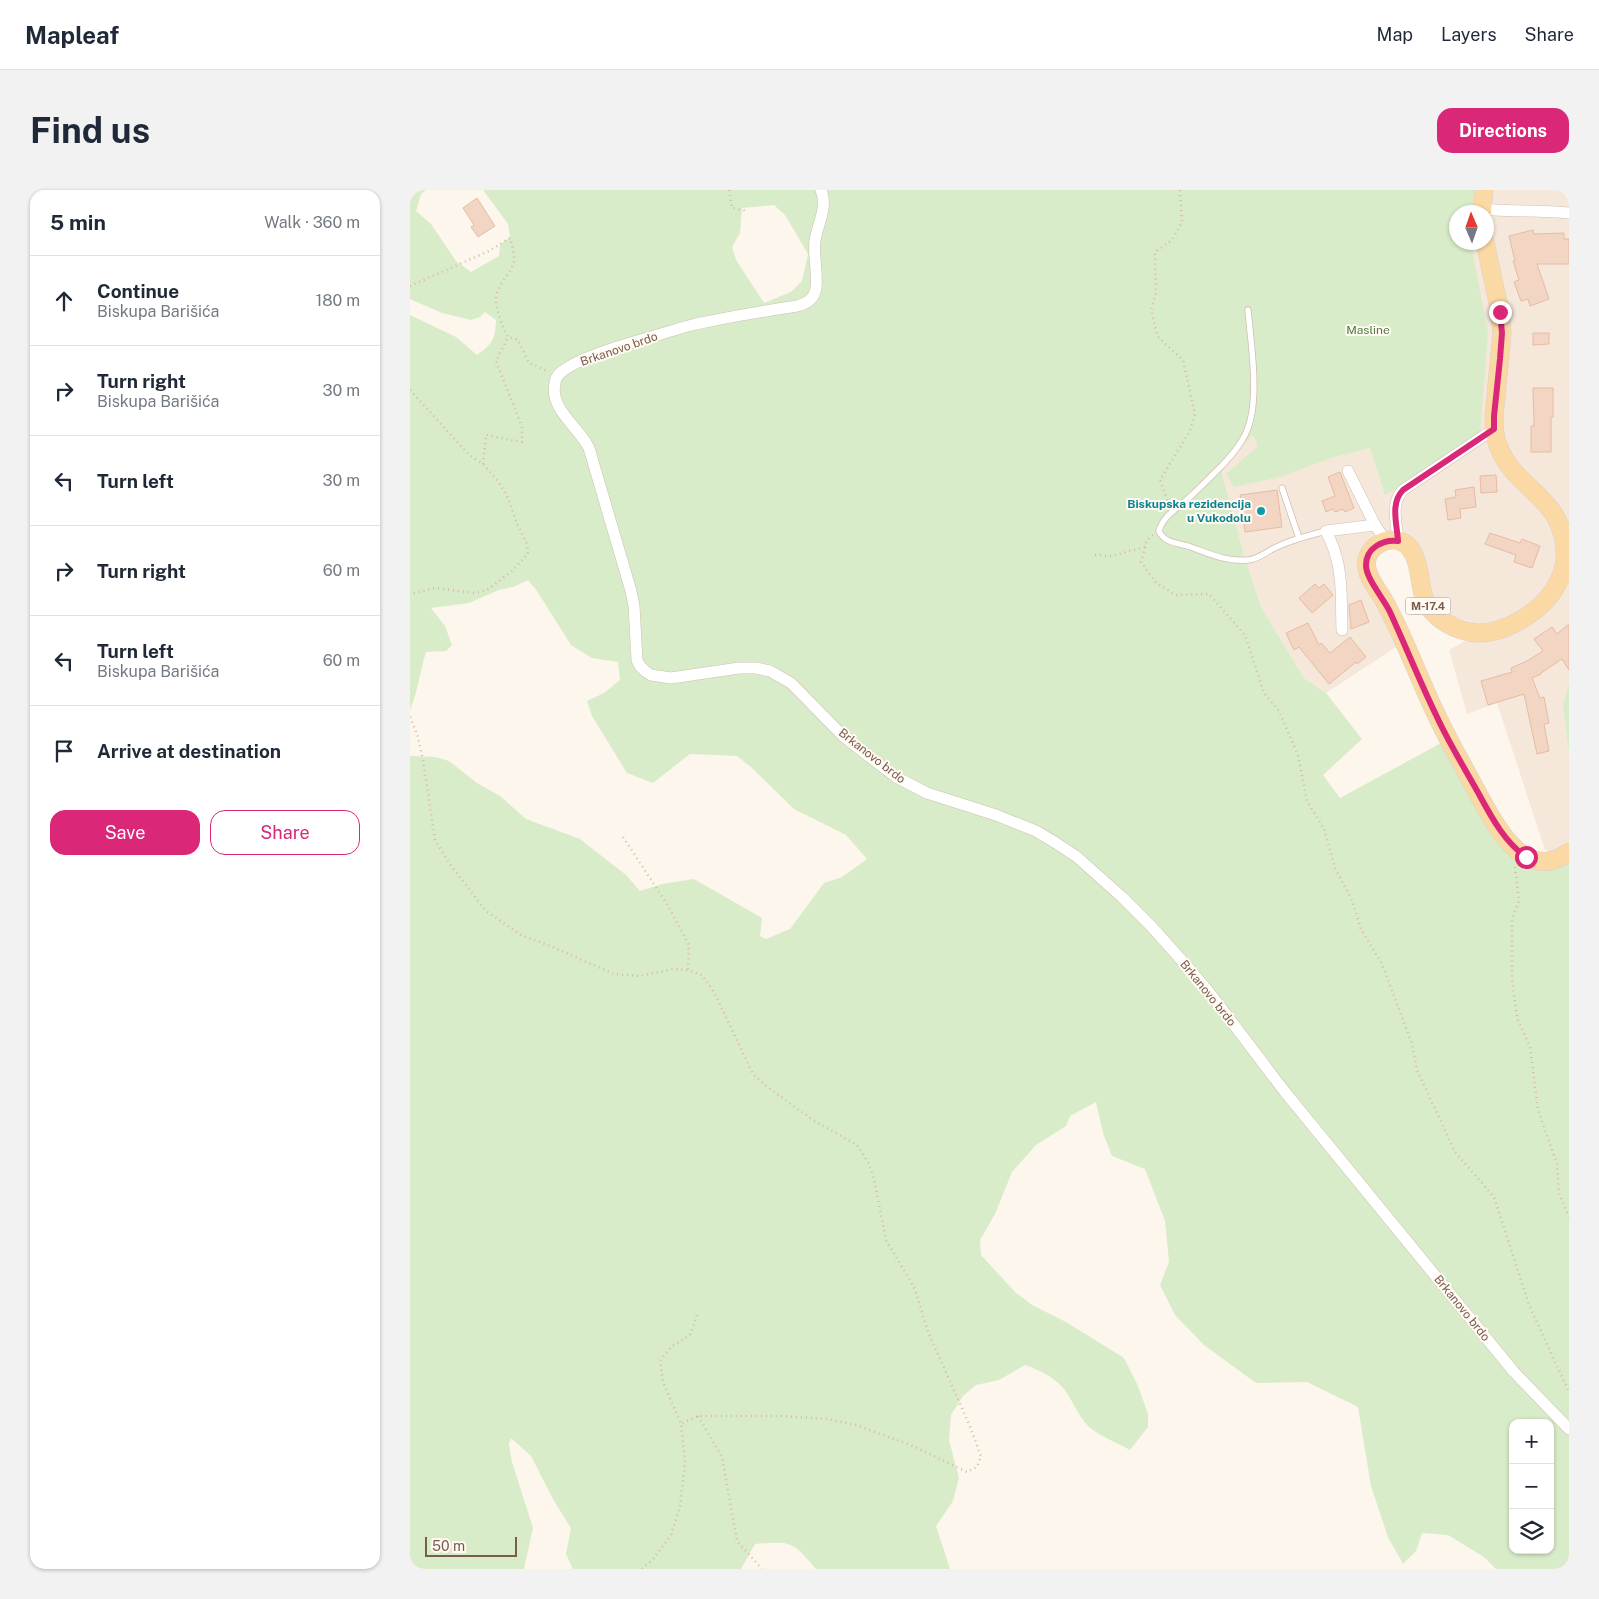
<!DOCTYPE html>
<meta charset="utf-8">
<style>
body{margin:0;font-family:"Public Sans",sans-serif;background:#f2f2f3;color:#1f2937}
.controls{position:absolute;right:15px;bottom:15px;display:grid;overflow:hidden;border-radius:10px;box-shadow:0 1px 4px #0004}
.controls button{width:45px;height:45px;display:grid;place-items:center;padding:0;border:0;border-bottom:1px solid #e0e1e3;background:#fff;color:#1f2937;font:25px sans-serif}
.compass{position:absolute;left:1039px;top:15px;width:45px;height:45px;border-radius:50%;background:#fff;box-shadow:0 1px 4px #0004;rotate:358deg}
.scale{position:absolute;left:15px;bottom:12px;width:92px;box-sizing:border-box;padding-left:5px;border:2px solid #7a5c4d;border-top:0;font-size:14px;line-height:18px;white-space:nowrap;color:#7a5c4d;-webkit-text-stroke:4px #fffaf3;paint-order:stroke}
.stop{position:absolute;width:15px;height:15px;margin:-11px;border:4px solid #db2777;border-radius:50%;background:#fff}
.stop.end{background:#db2777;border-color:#fff;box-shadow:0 1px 5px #0008}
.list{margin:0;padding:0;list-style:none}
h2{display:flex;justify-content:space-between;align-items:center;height:65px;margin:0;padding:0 20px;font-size:21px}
h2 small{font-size:16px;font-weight:400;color:#747a83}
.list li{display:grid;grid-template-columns:32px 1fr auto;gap:15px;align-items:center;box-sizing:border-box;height:90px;padding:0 20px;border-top:1px solid #e0e1e3}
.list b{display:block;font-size:19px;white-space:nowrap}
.list p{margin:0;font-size:16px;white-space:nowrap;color:#747a83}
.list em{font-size:16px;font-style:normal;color:#747a83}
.actions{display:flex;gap:10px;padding:15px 20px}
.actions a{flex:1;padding:11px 0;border:1px solid #db2777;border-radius:15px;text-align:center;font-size:18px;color:#db2777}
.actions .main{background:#db2777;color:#fff}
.icon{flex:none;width:28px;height:28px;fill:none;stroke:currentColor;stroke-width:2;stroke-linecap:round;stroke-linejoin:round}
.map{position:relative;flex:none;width:1159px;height:1379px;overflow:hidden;border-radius:15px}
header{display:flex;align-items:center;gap:30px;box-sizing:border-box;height:70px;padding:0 25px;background:#fff;border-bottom:1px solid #e0e1e3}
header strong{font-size:24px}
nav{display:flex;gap:28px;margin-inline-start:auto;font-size:18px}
.intro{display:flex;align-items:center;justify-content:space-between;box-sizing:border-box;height:120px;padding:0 30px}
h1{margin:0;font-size:35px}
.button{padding:12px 22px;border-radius:15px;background:#db2777;color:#fff;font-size:18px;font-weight:700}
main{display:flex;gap:30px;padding:0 30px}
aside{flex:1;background:#fff;border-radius:15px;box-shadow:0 1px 4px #0004}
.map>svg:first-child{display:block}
</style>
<header>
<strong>Mapleaf</strong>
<nav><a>Map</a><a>Layers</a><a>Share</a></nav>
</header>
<div class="intro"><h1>Find us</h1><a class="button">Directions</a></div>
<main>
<aside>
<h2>5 min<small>Walk · 360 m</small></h2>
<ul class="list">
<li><svg class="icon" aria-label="ahead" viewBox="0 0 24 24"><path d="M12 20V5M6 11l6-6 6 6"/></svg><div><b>Continue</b><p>Biskupa Barišića</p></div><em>180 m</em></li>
<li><svg class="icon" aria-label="right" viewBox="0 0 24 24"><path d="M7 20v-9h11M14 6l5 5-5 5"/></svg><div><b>Turn right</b><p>Biskupa Barišića</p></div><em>30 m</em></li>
<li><svg class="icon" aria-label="left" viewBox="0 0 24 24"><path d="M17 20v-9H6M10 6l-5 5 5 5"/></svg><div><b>Turn left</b></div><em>30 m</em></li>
<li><svg class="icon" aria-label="right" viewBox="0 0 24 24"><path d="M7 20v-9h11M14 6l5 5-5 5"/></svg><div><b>Turn right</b></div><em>60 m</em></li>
<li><svg class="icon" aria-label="left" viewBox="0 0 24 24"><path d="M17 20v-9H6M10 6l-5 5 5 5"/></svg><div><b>Turn left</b><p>Biskupa Barišića</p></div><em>60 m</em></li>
<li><svg class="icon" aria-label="arrive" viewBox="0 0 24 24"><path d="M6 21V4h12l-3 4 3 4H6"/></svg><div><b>Arrive at destination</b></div></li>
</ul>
<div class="actions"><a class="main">Save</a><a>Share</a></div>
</aside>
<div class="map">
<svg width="1159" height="1379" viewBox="0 0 1159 1379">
<rect width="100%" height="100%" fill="#fdf6ec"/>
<path fill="#f5e8da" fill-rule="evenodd" d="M859,0h300v492l-6,25 6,47v93l-19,5 -5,-2 -48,-147 -30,11 -18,-64 47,-27h-21l-27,-8 -18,-21 -24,-52 -40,9 41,89 -81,53 -22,-15 -43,-71 -17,-52 -23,-86zM1046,22h30v30h-30z"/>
<g fill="#d8ecc9" fill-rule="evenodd">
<path d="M0,0h16l-5,4 -5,17 15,13 25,37 15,11 28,-16 1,-11 10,-8 -2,-13 -25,-34h992l-3,22h-16v30l15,1 17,90 -8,103 -39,29 -56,30 -15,-47 -36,9 -54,20 -46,10 -8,-13 32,-28 -5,-11 -32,34 23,86 17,52 43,71 22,15 36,46 -39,36 17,23 114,-62 53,91 16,19 17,10 29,-9v722h-73l-12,-12 -36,-22 -26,-2 -6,18 -13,13 -15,-27 -17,-51 -13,-79 -51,-25 -51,1 -52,-38 -29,-30 -15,-30 9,-23 -4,-41 -20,-52 -33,-13 -9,-23 -7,-31 -26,14 -4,10 -30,19 -24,27 -17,42 -15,26 1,15 34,37 17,13 34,17 58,36 14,28 10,28v13l-18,23c-12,-7 -26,-12 -37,-20 -14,-10 -19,-28 -29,-41 -10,-12 -24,-19 -39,-24l-26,15 -23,5 -13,11 -12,19 -2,25 10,38 -6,23 -17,25 14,43h-134c-24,-28 -24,-28 -61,-25l-14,25h-168l-7,-15 5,-26 -17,-27 -23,-45 -20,-18 -2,6 3,18 21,66 -9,41h-114v-813l25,1 14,4 28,22 23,13 26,23 54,20 46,36 14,16 22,-7 32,-5 68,39 -2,18 6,3 24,-10 34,-46 18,-6 25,-18 -21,-24 -52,-26 -43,-42 -14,-11 -47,-2 -37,29 -26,-10 -35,-57 -5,-15 17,-8 16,-13 -2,-18 -26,-4 -21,-13 -34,-54 -9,-11 -15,7 -14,3 -30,13 -38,5 14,18 7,19 -6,6 -20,1c-6,19 -8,39 -16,58v-395l46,22 21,18c16,-11 18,-16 19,-35l-11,-8 -5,5 -9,3 -29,-7 -32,-14zM364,15l11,10 23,39 -6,27 -11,11 -27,11 -28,-43 -4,-13 8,-14 2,-25zM1103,1233h37v127h-37z"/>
<path d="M1159,492v72l-6,-47z"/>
</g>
<g fill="#f3d5c3" stroke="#e6bba3">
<path d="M67,8l18,28 -17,11 -7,-10 3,-2 -11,-17z"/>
<path d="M1123,40l1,4 30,-1v6h5v25h-32l12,35 -19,7 -2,-7 -7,2 -7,-19 5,-2 -6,-19h2l-6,-25z"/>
<path d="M1123,143h16v11l-16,1z"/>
<path d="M1123,198h20v29h-2v35h-20v-26h3z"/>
<path d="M930,282l14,36 -9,4 -2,-3 -8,3 -2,-3 -7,3 -4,-11 13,-5 -7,-19z"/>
<path d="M1086,285l1,17 -16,1 -1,-17z"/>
<path d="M1064,297l2,20 -16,2 1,9 -13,2 -3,-21 11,-2 -1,-7z"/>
<path d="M867,300l5,37 -37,5 -5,-37z"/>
<path d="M1080,343l30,10 2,-4 18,7 -8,22 -18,-6 2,-7 -31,-11z"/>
<path d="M905,394l4,4 5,-4 9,11 -21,18 -13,-15z"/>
<path d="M951,410l8,22 -18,7 -2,-24z"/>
<path d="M898,433l11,22 2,-2 9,10 20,-16 16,20 -9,7 -1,-2 -27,22 -30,-37 -5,3 -8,-17z"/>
<path d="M1159,434v46l-7,-11 -21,14v1l-9,4 8,20 4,-1 5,26 -5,1 5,27 -12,3 -13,-60 -36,11 -7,-24 31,-9 -1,-4 16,-7 16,-10 -9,-12 18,-12 5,7z"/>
</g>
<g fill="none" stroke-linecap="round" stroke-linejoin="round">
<g stroke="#d1beb0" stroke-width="7">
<g id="lane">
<path d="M838,120c3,35 13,94 -3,125 -12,23 -35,42 -53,60 -12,12 -29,20 -33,36 5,12 19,12 29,15 20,7 38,16 60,14 12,-1 20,-10 31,-14 15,-7 31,-11 47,-15"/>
<path d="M872,298l17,50"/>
</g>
</g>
<g stroke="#d1beb0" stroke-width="12">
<g id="street">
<path d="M411,0c7,17 -3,33 -6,50 -2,16 3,32 1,48 -2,11 -8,15 -19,18 -33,5 -68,11 -101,18 -16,4 -32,9 -48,14 -24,7 -69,19 -88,35 -3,3 -5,6 -5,10 -6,26 24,44 34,65l42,143 3,15 3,54 3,6 5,5 6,4 20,3 68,-10h17l14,3 21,12 53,54 52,40 31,16 69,22 40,16 20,12 21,14 45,40 29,29 34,38 24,28 76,100 229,280 55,57"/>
<path d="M1072,19c29,3 58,1 87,4"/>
<path d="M938,281l27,54 11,16"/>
<path d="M988,351c-1,-17 -8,-38 5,-51l91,-61"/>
<path d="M932,440c-1,-25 1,-53 -7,-77 -2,-8 -6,-15 -9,-22l49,-6"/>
</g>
</g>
<g stroke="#dad1cd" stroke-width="19">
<g id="primary">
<path d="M1072,22l2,-22"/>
<path d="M1075,52l15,70 2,21 -8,83c0,9 0,20 4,29 17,48 71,51 67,117 -5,27 -23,46 -46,59 -12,7 -26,12 -40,12 -22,-1 -47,-14 -55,-35 -5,-16 -4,-41 -17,-53 -17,-14 -45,3 -40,24 2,11 11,21 16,30 5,8 8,16 12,23 15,31 27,63 42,94 12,26 27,51 40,76 18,32 47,93 92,60"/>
</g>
</g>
<g stroke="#d9b8a5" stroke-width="2.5" stroke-dasharray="1 4" stroke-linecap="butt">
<path d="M319,0l3,18 15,3"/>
<path d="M0,96l79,-35 21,-13c2,7 6,18 3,26 -4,12 -17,22 -17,36 -1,8 8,29 12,37l10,3 11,23 18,8"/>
<path d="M0,200l59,65 14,9 15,17 10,17 9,26 10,20 1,10 -17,18 -24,18 -13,3 -39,-5 -25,6"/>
<path d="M73,274l3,-29 36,7v-15l-26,-66 12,-24"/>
<path d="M759,315l-9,-25 30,-49 5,-17 -12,-54 -25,-23 -7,-27 5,-17 -1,-41 17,-12 10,-18 -2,-32"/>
<path d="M743,345l-6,5 -6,22 15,21 20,12 33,-1 36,41 19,58 15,18 19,44 9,46 17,28 11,39 17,32 9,29 21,35 30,80 5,26 38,82 39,45 35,108 40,87"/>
<path d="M685,365l17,1 33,-9"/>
<path d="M0,527l7,17 6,26 12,80 14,23 37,48 35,24 29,11 64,28 25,2 35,-7 14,1 14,5 12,17 39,82 13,12 47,34 44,25 11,17 6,17 12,61 29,49 13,43 41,92 12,32 -4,11 -10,5 -54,-26 -57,-21 -29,-6 -46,-3h-83l-17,8"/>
<path d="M213,647l44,67 22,41 -1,25"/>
<path d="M1105,677l4,34 -7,17v61l5,39 13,29 8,63 19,54 2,29 10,24"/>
<path d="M288,1226l24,41 15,84 25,28"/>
<path d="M232,1379l12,-11 17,-23 9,-28 5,-45 -4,-38 -18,-42 -3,-21 11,-14 19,-12 7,-20"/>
</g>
<use href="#lane" stroke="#fff" stroke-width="5.5"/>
<use href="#street" stroke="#fff" stroke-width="11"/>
<use href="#primary" stroke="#fbd9a5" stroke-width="18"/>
</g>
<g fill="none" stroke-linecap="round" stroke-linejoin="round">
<path stroke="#db2777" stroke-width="6" d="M1090,122l2,21 -2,26 -6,57v13l-91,61c-13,13 -6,34 -5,51 -15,-2 -32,7 -32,24 0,14 18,34 24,47 16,35 30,70 47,105 11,24 25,47 38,70 14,25 27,53 51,70"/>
</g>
<circle fill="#0f9aa8" stroke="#fffaf3" stroke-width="2" cx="851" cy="321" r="5"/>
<g text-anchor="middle" stroke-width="4" stroke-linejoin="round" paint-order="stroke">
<rect fill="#fffaf3" stroke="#a28b7f" stroke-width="1" x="995.5" y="407.5" width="45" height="17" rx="4"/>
<g font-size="11" font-weight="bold" fill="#7a5c4d">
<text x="1018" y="420">M-17.4</text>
</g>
<g font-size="12" fill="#537a41" stroke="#fffaf3">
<text x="958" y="144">Masline</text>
</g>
<g font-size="12" fill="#7a5c4d" stroke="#fffaf3">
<text transform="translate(209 159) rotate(-19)" y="4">Brkanovo brdo</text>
<text transform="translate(462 566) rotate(38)" y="4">Brkanovo brdo</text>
<text transform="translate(798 803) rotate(51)" y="4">Brkanovo brdo</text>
<text transform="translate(1052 1118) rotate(51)" y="4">Brkanovo brdo</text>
</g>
<g font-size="12" font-weight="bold" fill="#0d838f" stroke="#fffaf3" text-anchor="end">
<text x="841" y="318">Biskupska rezidencija<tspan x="841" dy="14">u Vukodolu</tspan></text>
</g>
</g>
</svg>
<div class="controls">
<button>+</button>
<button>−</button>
<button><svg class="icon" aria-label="layers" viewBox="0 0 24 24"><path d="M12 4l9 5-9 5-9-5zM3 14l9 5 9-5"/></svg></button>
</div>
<svg class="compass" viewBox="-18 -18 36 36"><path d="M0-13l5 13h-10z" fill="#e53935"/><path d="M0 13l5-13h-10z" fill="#747a83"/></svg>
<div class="scale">50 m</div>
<div class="stop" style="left:1116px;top:667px"></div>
<div class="stop end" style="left:1090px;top:122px"></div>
</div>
</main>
